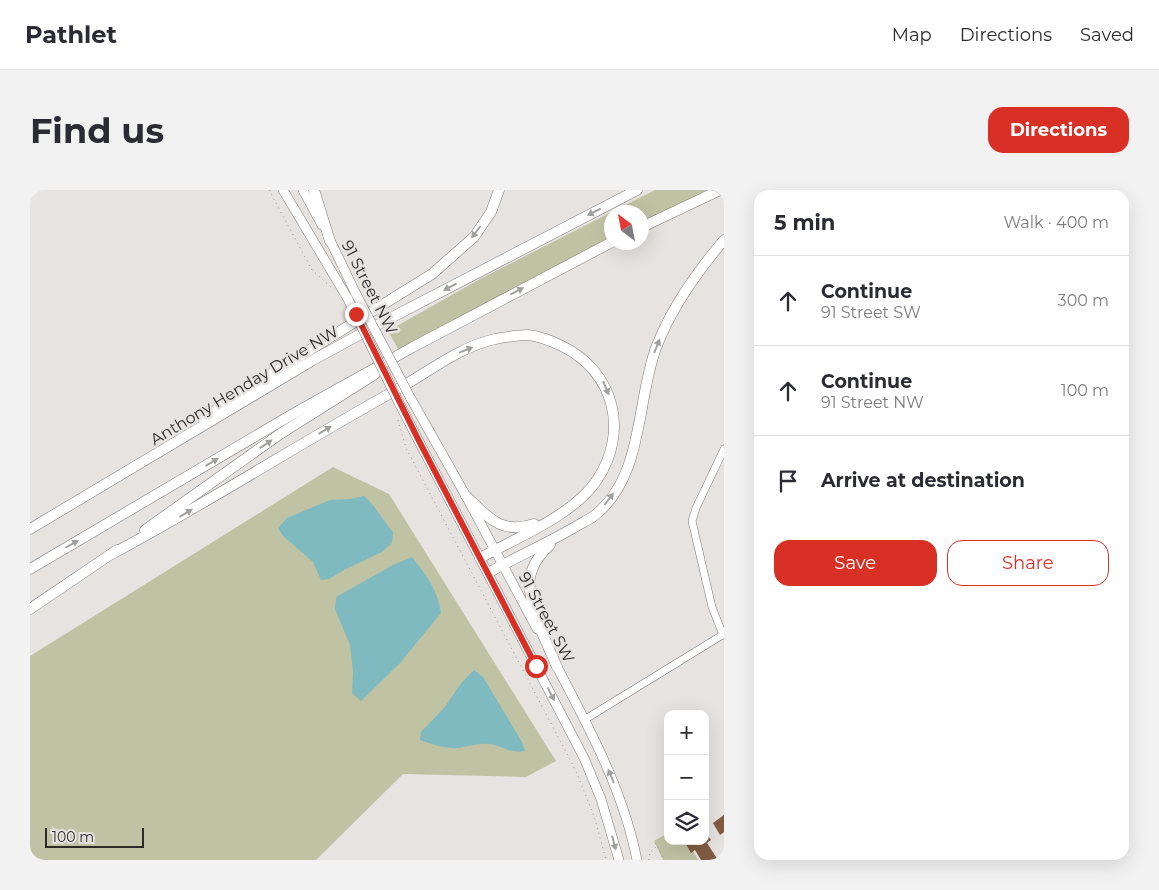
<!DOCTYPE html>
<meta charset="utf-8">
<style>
body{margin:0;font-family:Montserrat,sans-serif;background:#f2f2f3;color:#2b2b33}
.controls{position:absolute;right:15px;bottom:15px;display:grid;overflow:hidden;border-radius:10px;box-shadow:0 5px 20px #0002}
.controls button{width:45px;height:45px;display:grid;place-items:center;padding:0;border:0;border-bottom:1px solid #e1e1e2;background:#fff;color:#2b2b33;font:25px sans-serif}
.compass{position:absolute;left:574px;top:15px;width:45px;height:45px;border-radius:50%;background:#fff;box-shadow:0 5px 20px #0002;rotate:328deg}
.scale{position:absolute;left:15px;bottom:12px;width:99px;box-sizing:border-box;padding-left:5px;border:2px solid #2d2b2a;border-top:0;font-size:14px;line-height:18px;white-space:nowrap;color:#2d2b2a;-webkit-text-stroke:4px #e7e3e1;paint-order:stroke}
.stop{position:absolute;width:15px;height:15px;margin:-11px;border:4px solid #d93025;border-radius:50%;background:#fff}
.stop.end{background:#d93025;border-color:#fff;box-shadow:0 1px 5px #0008}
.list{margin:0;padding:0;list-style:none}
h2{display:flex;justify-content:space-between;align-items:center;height:65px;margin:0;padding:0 20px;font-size:21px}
h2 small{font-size:16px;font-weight:400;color:#7c7c81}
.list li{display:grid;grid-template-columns:32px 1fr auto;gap:15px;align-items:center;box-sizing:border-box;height:90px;padding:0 20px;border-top:1px solid #e1e1e2}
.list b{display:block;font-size:19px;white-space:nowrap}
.list p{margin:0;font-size:16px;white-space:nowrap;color:#7c7c81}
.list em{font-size:16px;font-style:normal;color:#7c7c81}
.actions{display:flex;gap:10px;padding:15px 20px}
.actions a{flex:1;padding:11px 0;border:1px solid #d93025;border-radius:15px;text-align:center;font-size:18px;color:#d93025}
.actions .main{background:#d93025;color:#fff}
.icon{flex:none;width:28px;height:28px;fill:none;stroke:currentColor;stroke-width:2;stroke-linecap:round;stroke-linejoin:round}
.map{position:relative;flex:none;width:694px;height:670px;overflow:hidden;border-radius:15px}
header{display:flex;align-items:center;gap:30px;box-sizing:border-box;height:70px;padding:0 25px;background:#fff;border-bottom:1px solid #e1e1e2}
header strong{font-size:24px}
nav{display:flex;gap:28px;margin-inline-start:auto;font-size:18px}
.intro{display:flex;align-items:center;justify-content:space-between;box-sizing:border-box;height:120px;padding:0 30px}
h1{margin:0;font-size:35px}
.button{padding:12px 22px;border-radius:15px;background:#d93025;color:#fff;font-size:18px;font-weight:700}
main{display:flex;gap:30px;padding:0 30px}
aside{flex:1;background:#fff;border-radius:15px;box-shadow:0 5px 20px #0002}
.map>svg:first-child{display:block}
</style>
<header>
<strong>Pathlet</strong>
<nav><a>Map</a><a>Directions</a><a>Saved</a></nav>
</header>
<div class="intro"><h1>Find us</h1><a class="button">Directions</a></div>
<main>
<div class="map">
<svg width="694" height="670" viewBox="0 0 694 670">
<rect width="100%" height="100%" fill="#e7e3e1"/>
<g fill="#c0c3a3">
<path d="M625,0h52l-65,33v-11h-30l-1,26 -213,111 -10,-18 92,-52z"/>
<path d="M303,277l56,27 167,267 -30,16 -123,-3 -87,86h-286v-204z"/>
<path d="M638,643v8h19l11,19h-35l-9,-19z"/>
</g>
<g fill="#7ebac0">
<path d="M334,306c12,10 18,24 29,36l-1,11 -10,9 -38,18 -15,9 -8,1 -8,-18 -30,-26 -5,-8 9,-10 43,-18 20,-1z"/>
<path d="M382,367c14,18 26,33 29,56l-41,50 -39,38 -9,-8 1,-21 -3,-27 -15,-36 1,-12 57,-32z"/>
<path d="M444,480l9,7 39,65 3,9c-16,3 -21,-5 -35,-7 -12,-1 -20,2 -31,4 -13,1 -28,-4 -39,-8l1,-8 23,-24 18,-26z"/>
</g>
<g fill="#825c43">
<path d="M694,625v17l-4,3 -7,-12z"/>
<path d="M675,641l6,9 -4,3 11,17h-17l-6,-10 -4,3 -7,-12h21z"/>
</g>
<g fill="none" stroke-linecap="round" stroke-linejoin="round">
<g stroke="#7d7a77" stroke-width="8">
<g id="minor">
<path d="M693,445l-11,-28 -20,-86 4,-13 28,-59"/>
<path d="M554,530l140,-86"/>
</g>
</g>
<g stroke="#7d7a77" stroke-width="10">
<g id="major">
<path d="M253,0l65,109"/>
<path d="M273,0l19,35"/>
<path d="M298,46l28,58"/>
<path d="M380,207l56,99 71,133"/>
<path d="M369,213l185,355 17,41 18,61"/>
<path d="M525,473c33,63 68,126 82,197"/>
</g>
</g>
<g stroke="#7d7a77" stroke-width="11">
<g id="highway">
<path d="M284,0l16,51"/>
<path d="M612,37l78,-37"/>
<path d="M173,230l23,-18 206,-128 42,-37 17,-25 8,-22"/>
<path d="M436,306c22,21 35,39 68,28"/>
<path d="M0,339l283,-169 66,-36 258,-134"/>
<path d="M115,340l135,-96 95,-60"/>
<path d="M520,355c-8,7 -14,14 -18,25 -10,26 15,73 25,97"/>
<path d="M82,364c97,-52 190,-112 286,-165 32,-18 61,-42 97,-50 11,-2 22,-4 33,-4 12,1 23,6 34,11 53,26 67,86 35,134 -23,35 -81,58 -117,78"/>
<path d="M0,379l268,-158 115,-64 199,-105"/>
<path d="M458,383c28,-16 58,-29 87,-46 6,-4 14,-7 19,-11 50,-39 42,-114 62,-168 15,-40 40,-75 68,-108"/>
<path d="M0,419l87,-59"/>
</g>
</g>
<g stroke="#999594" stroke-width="1" stroke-dasharray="1 4" stroke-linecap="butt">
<path d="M239,0l43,80 19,17"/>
<path d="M368,230l8,28 170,323 19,48 11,41"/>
<path d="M625,653l10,17"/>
<path d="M619,670l1,-8 6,-5"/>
</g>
<use href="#minor" stroke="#fff" stroke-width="7"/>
<use href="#major" stroke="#fff" stroke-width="9"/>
<use href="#highway" stroke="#fff" stroke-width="10"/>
<g stroke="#7d7a77" stroke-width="10" stroke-linecap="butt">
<g id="major-bridge">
<path d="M326,104l54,103"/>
<path d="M318,109l51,104"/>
</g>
</g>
<use href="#major-bridge" stroke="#fff" stroke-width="9"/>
</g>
<defs><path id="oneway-solid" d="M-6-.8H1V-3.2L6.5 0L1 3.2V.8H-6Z" transform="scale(1.25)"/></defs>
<g fill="#a0a09f">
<use href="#oneway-solid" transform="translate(564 22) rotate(153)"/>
<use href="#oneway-solid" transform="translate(446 42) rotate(127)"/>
<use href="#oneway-solid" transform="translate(420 97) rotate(152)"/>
<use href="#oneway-solid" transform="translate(487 101) rotate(-28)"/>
<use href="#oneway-solid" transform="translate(627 156) rotate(-68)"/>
<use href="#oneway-solid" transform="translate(436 160) rotate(-21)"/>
<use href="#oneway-solid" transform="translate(576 198) rotate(67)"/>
<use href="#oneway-solid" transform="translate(295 240) rotate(-31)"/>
<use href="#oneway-solid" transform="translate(236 254) rotate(-34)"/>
<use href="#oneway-solid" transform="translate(182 272) rotate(-31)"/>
<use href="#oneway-solid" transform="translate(579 309) rotate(-53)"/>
<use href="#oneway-solid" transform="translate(156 323) rotate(-31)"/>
<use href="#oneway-solid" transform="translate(42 354) rotate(-30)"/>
<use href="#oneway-solid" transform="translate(521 504) rotate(62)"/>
<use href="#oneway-solid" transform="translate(581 586) rotate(-113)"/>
<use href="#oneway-solid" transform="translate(584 653) rotate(75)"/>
</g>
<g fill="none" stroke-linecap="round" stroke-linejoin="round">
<path stroke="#d93025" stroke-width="6" d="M326,124l62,125 118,227"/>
</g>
<g text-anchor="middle" stroke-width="5" stroke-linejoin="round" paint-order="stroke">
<g font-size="16" fill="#2d2b2a" stroke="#e7e3e1">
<text transform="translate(340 97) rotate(63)" y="6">91 Street NW</text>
<text transform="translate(214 195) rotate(-31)" y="6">Anthony Henday Drive NW</text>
<text transform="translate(517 427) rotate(62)" y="6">91 Street SW</text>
</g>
</g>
</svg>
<div class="controls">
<button>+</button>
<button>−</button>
<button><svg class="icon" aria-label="layers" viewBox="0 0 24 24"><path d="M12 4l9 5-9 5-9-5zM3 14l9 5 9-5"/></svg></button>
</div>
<svg class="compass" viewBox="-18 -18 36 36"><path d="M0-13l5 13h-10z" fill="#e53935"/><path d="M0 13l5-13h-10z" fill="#7c7c81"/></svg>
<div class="scale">100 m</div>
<div class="stop" style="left:506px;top:476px"></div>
<div class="stop end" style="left:326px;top:124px"></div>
</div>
<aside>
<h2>5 min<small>Walk · 400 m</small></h2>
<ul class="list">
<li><svg class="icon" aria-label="ahead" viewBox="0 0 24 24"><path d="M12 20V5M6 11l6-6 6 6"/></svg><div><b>Continue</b><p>91 Street SW</p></div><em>300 m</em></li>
<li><svg class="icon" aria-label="ahead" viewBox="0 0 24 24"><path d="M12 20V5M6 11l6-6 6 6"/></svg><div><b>Continue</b><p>91 Street NW</p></div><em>100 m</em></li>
<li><svg class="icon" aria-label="arrive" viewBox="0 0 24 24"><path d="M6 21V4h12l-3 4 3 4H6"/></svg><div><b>Arrive at destination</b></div></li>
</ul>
<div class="actions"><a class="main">Save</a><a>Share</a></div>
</aside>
</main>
